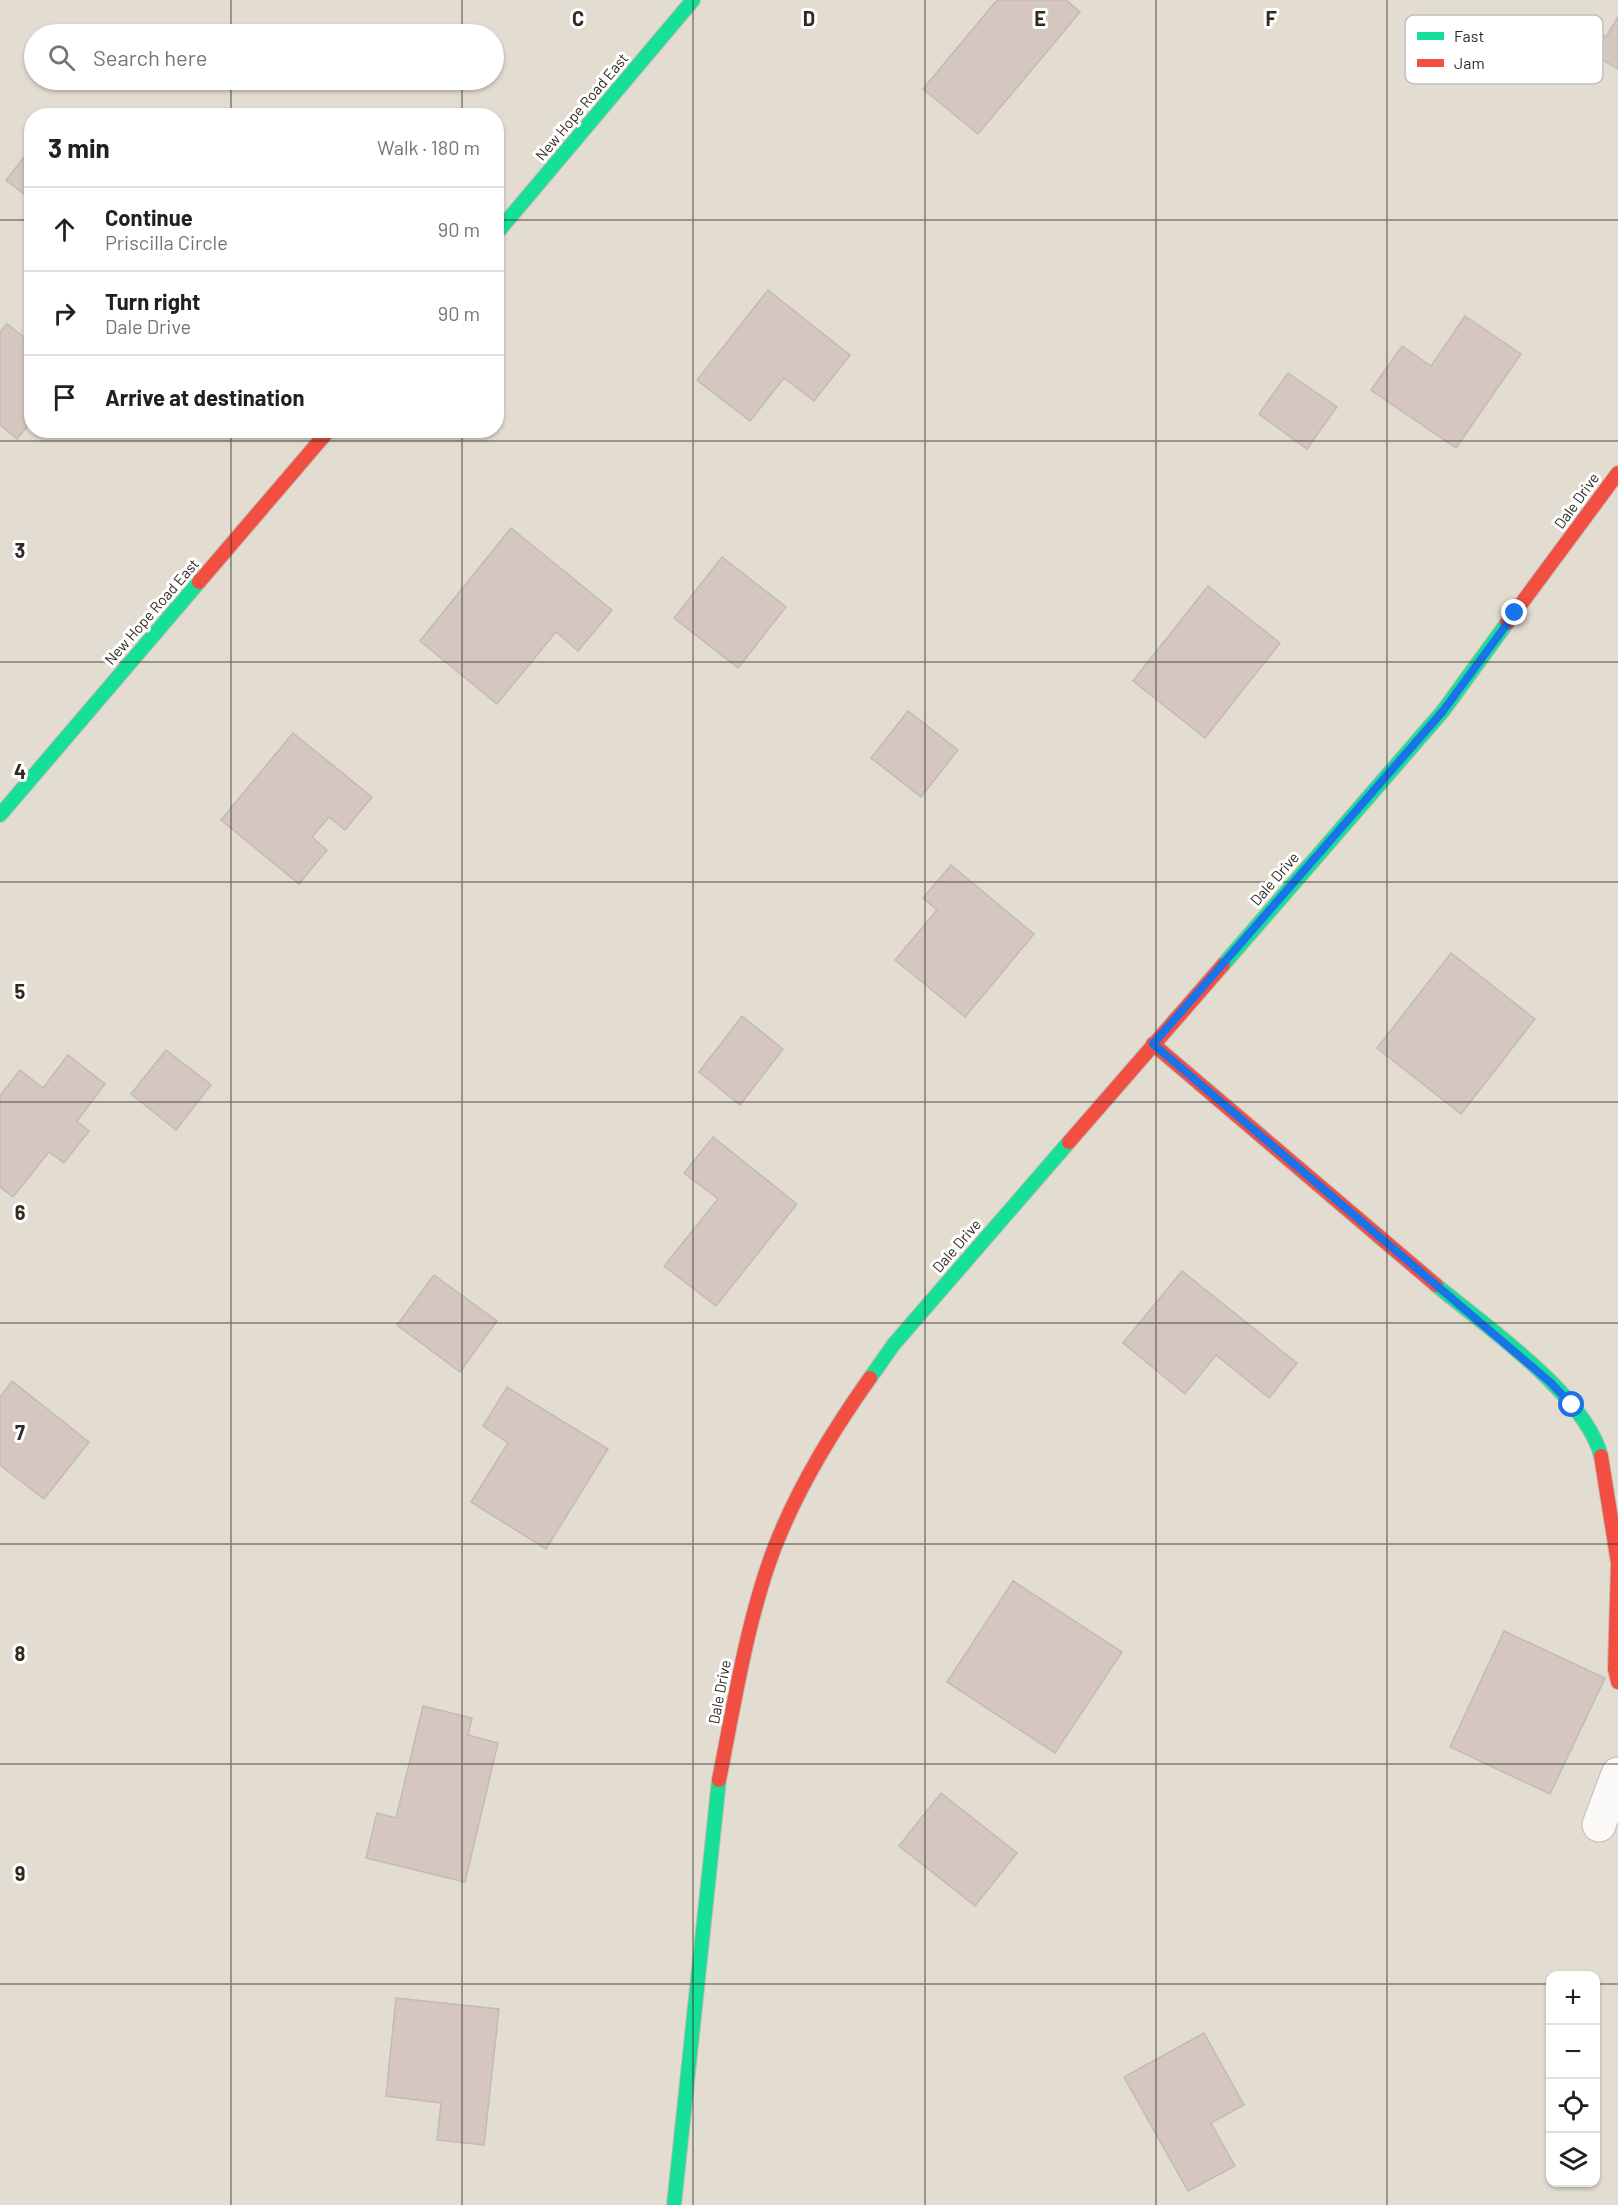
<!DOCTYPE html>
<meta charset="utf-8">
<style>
body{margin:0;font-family:Barlow,sans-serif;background:#f2f2f2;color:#202124}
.controls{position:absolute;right:18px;bottom:18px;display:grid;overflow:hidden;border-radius:12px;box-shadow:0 2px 4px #0004}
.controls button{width:54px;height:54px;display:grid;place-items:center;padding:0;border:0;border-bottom:2px solid #e0e0e0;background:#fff;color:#202124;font:30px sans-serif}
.stop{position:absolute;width:18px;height:18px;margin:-14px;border:4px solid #1a73e8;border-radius:50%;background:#fff}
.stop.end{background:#1a73e8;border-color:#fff;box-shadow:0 2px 6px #0008}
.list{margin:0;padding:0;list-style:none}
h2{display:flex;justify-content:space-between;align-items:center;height:78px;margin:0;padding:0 24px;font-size:26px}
h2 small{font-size:20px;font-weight:400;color:#757577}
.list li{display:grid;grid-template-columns:39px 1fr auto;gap:18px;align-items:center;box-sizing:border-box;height:84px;padding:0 24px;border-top:2px solid #e0e0e0}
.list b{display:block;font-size:22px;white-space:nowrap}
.list p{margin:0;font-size:20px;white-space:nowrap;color:#757577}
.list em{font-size:20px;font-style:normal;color:#757577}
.icon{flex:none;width:33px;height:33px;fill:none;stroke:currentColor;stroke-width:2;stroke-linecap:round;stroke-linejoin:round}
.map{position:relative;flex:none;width:1618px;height:2205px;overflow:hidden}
.search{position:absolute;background:#fff;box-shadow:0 2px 4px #0004;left:24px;top:24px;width:480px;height:66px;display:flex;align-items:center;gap:15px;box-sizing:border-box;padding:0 21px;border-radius:33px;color:#757577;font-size:22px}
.panel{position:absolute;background:#fff;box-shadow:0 2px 4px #0004;left:24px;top:108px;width:480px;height:330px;border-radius:24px}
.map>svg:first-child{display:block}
</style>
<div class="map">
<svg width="1618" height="2205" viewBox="0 0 1618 2205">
<rect width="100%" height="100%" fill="#e3ddd1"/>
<g fill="#d5c7c0" stroke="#c3bab4" stroke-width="1.5">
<path d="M997,0h69l14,12 -102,122 -55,-45z"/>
<path d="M1573,17l33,20 12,-20v52l-15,-9 -12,21 -41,-25z"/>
<path d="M29,151l3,2v47l-26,-20z"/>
<path d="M768,290l82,65 -36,46 -30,-23 -34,43 -53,-41z"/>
<path d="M1465,316l56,38 -65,94 -85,-58 31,-44 29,20z"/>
<path d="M7,324l25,19v78l-15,18 -17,-14v-93z"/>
<path d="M1288,373l49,34 -30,42 -48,-35z"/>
<path d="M511,528l101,82 -34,41 -22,-19 -59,72 -77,-63z"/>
<path d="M722,557l64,50 -48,61 -64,-50z"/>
<path d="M1208,586l72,57 -75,95 -72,-57z"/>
<path d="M908,711l50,39 -37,47 -50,-39z"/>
<path d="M293,733l79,64 -27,33 -16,-13 -17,20 15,13 -28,34 -78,-64z"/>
<path d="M951,865l83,69 -69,83 -70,-57 42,-50 -14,-12z"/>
<path d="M1451,953l84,66 -74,95 -84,-66z"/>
<path d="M742,1016l41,33 -43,56 -41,-33z"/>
<path d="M166,1050l45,35 -35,45 -45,-36z"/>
<path d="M68,1055l37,29 -28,37 12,10 -25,32 -15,-11 -36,45 -13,-10v-91l20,-26 23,18z"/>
<path d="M713,1137l84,67 -81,102 -52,-40 54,-67 -34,-26z"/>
<path d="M1182,1271l115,92 -28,35 -53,-43 -31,39 -62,-51z"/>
<path d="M434,1275l63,46 -37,51 -63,-47z"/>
<path d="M12,1381l77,61 -45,57 -44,-34v-68z"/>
<path d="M507,1387l101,62 -62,100 -75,-47 37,-59 -25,-17z"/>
<path d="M1013,1581l109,71 -67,101 -108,-71z"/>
<path d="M1504,1631l101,47 -55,116 -100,-47z"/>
<path d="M423,1706l49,12 -4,17 30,8 -33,139 -99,-24 11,-45 19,5z"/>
<path d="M941,1793l76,60 -42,53 -76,-60z"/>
<path d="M396,1998l103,11 -15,136 -47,-5 4,-37 -55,-7z"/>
<path d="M1204,2033l40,72 -33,18 24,43 -47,25 -64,-114z"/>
</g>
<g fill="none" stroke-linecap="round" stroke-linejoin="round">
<g stroke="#c0bbb1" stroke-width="35">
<path id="street" d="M1599,1825l19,-51"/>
</g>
<g stroke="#c0bbb1" stroke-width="16">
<g id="fast">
<path d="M496,234l197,-234"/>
<path d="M0,815l199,-233"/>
<path d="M1223,965l220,-254 64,-88"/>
<path d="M1436,1285c49,41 149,109 165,171"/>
<path d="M870,1378l24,-34 175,-202"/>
<path d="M674,2205l45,-425"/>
</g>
</g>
<g stroke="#c0bbb1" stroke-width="16">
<g id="jam">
<path d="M199,582l130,-152"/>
<path d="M1507,623l111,-150"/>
<path d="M1153,1044l283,241"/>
<path d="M1069,1142l154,-177"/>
<path d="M1601,1456l17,107 -3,106 3,13"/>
<path d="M719,1780c15,-75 28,-160 55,-231 23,-60 59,-119 96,-171"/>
</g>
</g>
<use href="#street" stroke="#fbfaf8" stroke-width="33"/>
<use href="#fast" stroke="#16e098" stroke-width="14"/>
<use href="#jam" stroke="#f24e42" stroke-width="14"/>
</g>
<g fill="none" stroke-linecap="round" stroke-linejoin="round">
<path stroke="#1a73e8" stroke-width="8" d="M1515,613l-72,98 -290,333 397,338 22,23"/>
</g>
<path fill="none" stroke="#2f2b23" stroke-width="1.5" stroke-opacity="0.55" d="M231,0v34M462,0v34M693,0v2205M925,0v2205M1156,0v2205M1387,0v2205M231,80v36M462,80v36M0,220h32M496,220h1122M231,430v1775M462,430v1775M0,441h1618M0,662h1618M0,882h1618M0,1102h1618M0,1323h1618M0,1544h1618M0,1764h1618M0,1984h1550M1596,1984h22"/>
<g text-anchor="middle" stroke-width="6" stroke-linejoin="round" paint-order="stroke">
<g font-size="15" fill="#2f2b23" stroke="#fff">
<text transform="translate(582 107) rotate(-50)" y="5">New Hope Road East</text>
<text transform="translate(1577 501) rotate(-54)" y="5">Dale Drive</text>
<text transform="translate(152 612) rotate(-49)" y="5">New Hope Road East</text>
<text transform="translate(1275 879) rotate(-49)" y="5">Dale Drive</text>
<text transform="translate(957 1246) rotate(-49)" y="5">Dale Drive</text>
<text transform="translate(720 1692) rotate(-79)" y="5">Dale Drive</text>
</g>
</g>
<rect x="1405" y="15" width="198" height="69" rx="9" fill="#fff" stroke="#c1bfbd" stroke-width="1.5"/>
<rect x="1417" y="32" width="27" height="8" fill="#16e098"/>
<rect x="1417" y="59" width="27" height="8" fill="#f24e42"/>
<g font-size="16" fill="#2f2b23">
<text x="1454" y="42">Fast</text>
<text x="1454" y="69">Jam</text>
</g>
<g font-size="20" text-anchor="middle" font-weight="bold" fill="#2f2b23" stroke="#fff" stroke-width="6" stroke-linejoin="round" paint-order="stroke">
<text x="578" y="26">C</text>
<text x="809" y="26">D</text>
<text x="1040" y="26">E</text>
<text x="1271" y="26">F</text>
<text x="20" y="558">3</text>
<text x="20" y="779">4</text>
<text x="20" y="999">5</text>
<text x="20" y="1220">6</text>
<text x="20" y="1440">7</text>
<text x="20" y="1661">8</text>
<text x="20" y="1881">9</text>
</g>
</svg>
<div class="controls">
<button>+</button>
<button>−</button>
<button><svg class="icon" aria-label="locate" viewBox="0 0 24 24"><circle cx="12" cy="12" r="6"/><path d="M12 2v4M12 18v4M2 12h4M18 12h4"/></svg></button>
<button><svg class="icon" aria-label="layers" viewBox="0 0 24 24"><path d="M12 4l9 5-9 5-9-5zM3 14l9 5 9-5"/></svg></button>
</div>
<div class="stop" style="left:1572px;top:1405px"></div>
<div class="stop end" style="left:1515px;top:613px"></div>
<div class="search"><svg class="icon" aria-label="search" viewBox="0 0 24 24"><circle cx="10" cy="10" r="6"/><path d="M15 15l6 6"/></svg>Search here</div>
<section class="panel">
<h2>3 min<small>Walk · 180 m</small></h2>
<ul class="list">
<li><svg class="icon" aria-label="ahead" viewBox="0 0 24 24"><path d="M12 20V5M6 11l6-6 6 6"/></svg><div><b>Continue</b><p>Priscilla Circle</p></div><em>90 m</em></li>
<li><svg class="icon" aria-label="right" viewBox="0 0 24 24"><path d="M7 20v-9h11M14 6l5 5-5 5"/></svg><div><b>Turn right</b><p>Dale Drive</p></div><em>90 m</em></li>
<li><svg class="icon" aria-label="arrive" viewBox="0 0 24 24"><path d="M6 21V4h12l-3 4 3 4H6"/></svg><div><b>Arrive at destination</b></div></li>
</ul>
</section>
</div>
